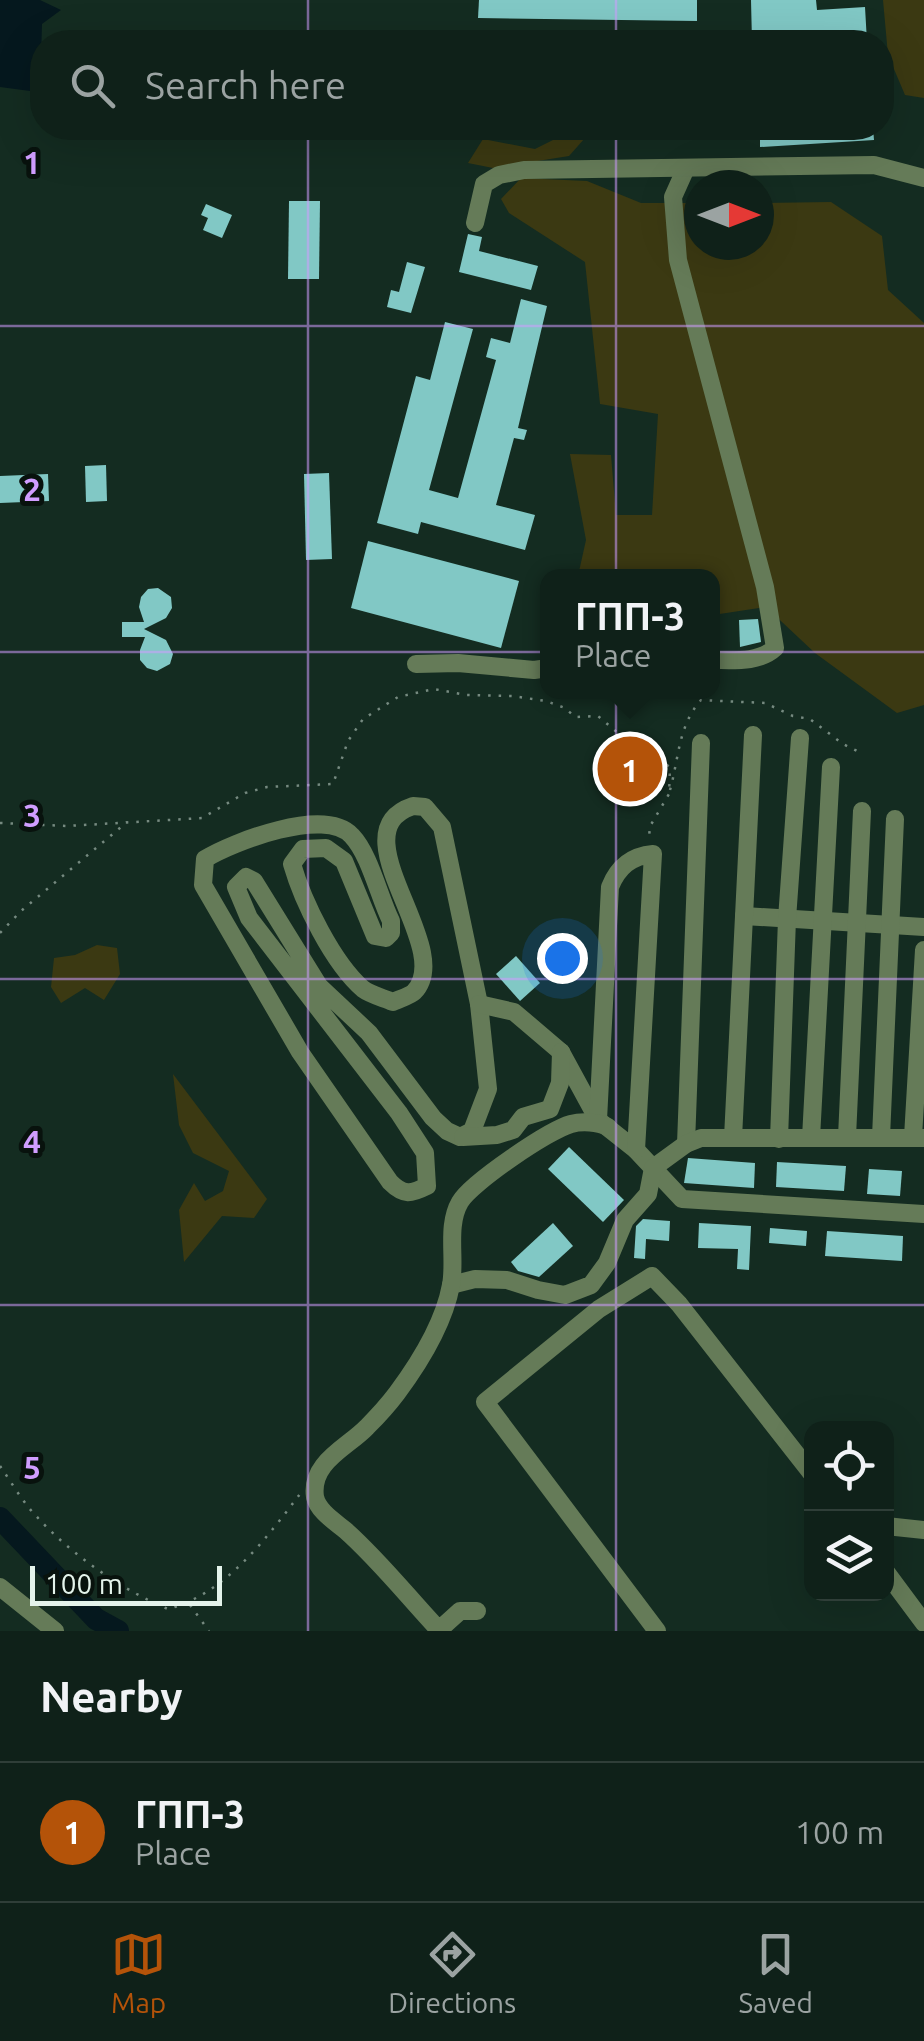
<!DOCTYPE html>
<meta charset="utf-8">
<style>
body{margin:0;font-family:Ubuntu,sans-serif;background:#1d2e26;color:#f1f3f6}
.controls{position:absolute;right:30px;bottom:30px;display:grid;overflow:hidden;border-radius:20px;box-shadow:0 10px 40px #0002}
.controls button{width:90px;height:90px;display:grid;place-items:center;padding:0;border:0;border-bottom:2px solid #2f3e38;background:#0f2119;color:#f1f3f6;font:50px sans-serif}
.compass{position:absolute;left:684px;top:170px;width:90px;height:90px;border-radius:50%;background:#0f2119;box-shadow:0 10px 40px #0002;rotate:90deg}
.scale{position:absolute;left:30px;bottom:25px;width:192px;box-sizing:border-box;padding-left:10px;border:5px solid #e4f3eb;border-top:0;font-size:28px;line-height:35px;white-space:nowrap;color:#e4f3eb;-webkit-text-stroke:8px #08120d;paint-order:stroke}
.you{position:absolute;left:562px;top:958px;width:35px;height:35px;margin:-25px;border:8px solid #fff;border-radius:50%;background:#1a73e8;box-shadow:0 0 0 15px #1a73e833}
.badge{display:grid;place-items:center;width:65px;height:65px;border-radius:50%;background:#b45309;color:#fff;font-size:32px;font-weight:700}
.pin{position:absolute;translate:-50% -50%;border:5px solid #fff;box-shadow:0 2px 10px #0006}
.popup{position:absolute;left:540px;top:569px;width:180px;height:130px;box-sizing:border-box;display:grid;place-content:center;border-radius:20px;background:#0f2119;filter:drop-shadow(0 2px 8px #0005);font-size:32px;white-space:nowrap;color:#9ba3a2}
.popup b{font-size:38px;color:#f1f3f6}
.popup::after{content:'';position:absolute;left:50%;top:100%;margin-left:-20px;border:20px solid transparent;border-top-color:#0f2119}
.list{margin:0;padding:0;list-style:none}
h2{display:flex;justify-content:space-between;align-items:center;height:130px;margin:0;padding:0 40px;font-size:42px}
h2 small{font-size:32px;font-weight:400;color:#9ba3a2}
.list li{display:grid;grid-template-columns:65px 1fr auto;gap:30px;align-items:center;box-sizing:border-box;height:140px;padding:0 40px;border-top:2px solid #2f3e38}
.list b{display:block;font-size:38px;white-space:nowrap}
.list p{margin:0;font-size:32px;white-space:nowrap;color:#9ba3a2}
.list em{font-size:32px;font-style:normal;color:#9ba3a2}
.icon{flex:none;width:55px;height:55px;fill:none;stroke:currentColor;stroke-width:2;stroke-linecap:round;stroke-linejoin:round}
.map{position:relative;flex:none;width:924px;height:1631px;overflow:hidden}
.search{position:absolute;background:#0f2119;box-shadow:0 10px 40px #0002;left:30px;right:30px;top:30px;height:110px;display:flex;align-items:center;gap:25px;box-sizing:border-box;padding:0 35px;border-radius:40px;color:#9ba3a2;font-size:38px}
.sheet{height:270px;background:#0f2119}
nav{display:flex;justify-content:space-around;align-items:center;box-sizing:border-box;height:140px;border-top:2px solid #2f3e38;background:#0f2119;font-size:28px;color:#9ba3a2}
nav a{display:grid;justify-items:center;gap:5px}
nav .on{color:#b45309}
.map>svg:first-child{display:block}
</style>
<div class="map">
<svg width="924" height="1631" viewBox="0 0 924 1631">
<rect width="100%" height="100%" fill="#142c21"/>
<g fill="#3b3912">
<path d="M883,0h41v98l-19,-3 -17,-40z"/>
<path d="M577,128l16,1 -24,27 -76,12 -25,-5 15,-24 52,10z"/>
<path d="M521,178l66,3 54,22h58v42h60v-42l72,-1 51,34 6,54 36,33v382l-27,8 -82,-60 -49,-46 -53,8 -1,-39h-134l8,-36 -16,-86 41,1 5,60h36l6,-101 -58,-10 -15,-142 -76,-49 -8,-14z"/>
<path d="M97,945l20,3 3,26 -16,26 -19,-12 -24,15 -10,-16 3,-29 21,-3z"/>
<path d="M173,1074l94,125 -13,19 -32,-2 -38,46 -5,-52 15,-27 11,18 18,-10 6,-20 -36,-18 -14,-28z"/>
</g>
<path fill="#05181e" d="M0,0h40l21,10 -19,14 -1,34 -11,33 -30,-4z"/>
<g fill="none" stroke-linecap="round" stroke-linejoin="round">
<path stroke="#05181e" stroke-width="22" d="M0,1518l96,101 22,12"/>
</g>
<g fill="#81c8c5">
<path d="M479,0h218v21l-219,-3z"/>
<path d="M751,0h65l1,10 48,-3 2,35h-115z"/>
<path d="M760,128h113l1,12 -114,7z"/>
<path d="M289,201h31l-1,78h-31z"/>
<path d="M206,204l26,11 -10,23 -19,-8 5,-12 -7,-3z"/>
<path d="M468,234l14,3 -3,14 59,15 -7,24 -72,-18z"/>
<path d="M407,262l18,5 -14,46 -24,-6 4,-17 8,2z"/>
<path d="M521,299l26,7 -29,122 9,2 -3,10 -10,-2 -18,67 39,10 -10,35 -104,-28 -3,12 -41,-11 39,-147 14,4 15,-58 28,7 -44,161 29,8 38,-138 -10,-3 5,-19 19,5z"/>
<path d="M106,465l1,36 -21,1 -1,-36z"/>
<path d="M329,473l3,86 -26,1 -2,-86z"/>
<path d="M48,474l1,27 -49,2v-27z"/>
<path d="M368,541l151,40 -18,67 -150,-40z"/>
<path d="M158,588l13,9 1,11 -6,10 -22,11 22,11 7,14 -3,10 -13,7 -10,-3 -7,-8v-10l5,-13h-23v-15h22l-5,-15 2,-10 7,-8z"/>
<path d="M758,619l3,23 -21,5 -1,-27z"/>
<path d="M620,748l33,28 -13,14 -32,-27z"/>
<path d="M516,956l24,27 -20,18 -24,-27z"/>
<path d="M569,1147l55,53 -21,22 -55,-53z"/>
<path d="M688,1158l67,5 -1,25 -70,-5z"/>
<path d="M777,1162l69,4 -2,25 -68,-4z"/>
<path d="M869,1169l33,2 -2,25 -33,-2z"/>
<path d="M643,1219l27,2 -1,20 -23,-2 -1,20 -11,-1 2,-32z"/>
<path d="M553,1223l20,23 -34,31 -21,-6 -7,-9z"/>
<path d="M699,1223l52,3 -2,44 -12,-1 1,-20 -40,-1z"/>
<path d="M770,1228l37,3 -1,15 -37,-3z"/>
<path d="M827,1231l76,5 -1,25 -77,-5z"/>
</g>
<g fill="none" stroke-linecap="round" stroke-linejoin="round">
<g stroke="#768a80" stroke-width="2.5" stroke-dasharray="2.5 8" stroke-linecap="butt">
<path d="M670,790c9,-32 8,-64 31,-90l64,3 28,13 17,3 33,25 20,10"/>
<path d="M0,823l67,3 135,-8 43,-25 22,-6 66,-3 15,-43 15,-22 35,-22 36,-8 32,6 46,1 34,5 19,7 10,9 23,-1 28,24 44,27 -1,27 -20,34 1,10"/>
<path d="M0,933l21,-22 106,-89"/>
<path d="M0,1466c12,17 23,37 38,52 34,37 84,72 130,91 57,-15 97,-69 132,-115"/>
<path d="M190,1605l19,26"/>
</g>
<g stroke="#657b58" stroke-width="18">
<path d="M686,168l-13,29 5,63 87,327 10,61c-16,15 -42,12 -63,12"/>
<path d="M475,223l9,-39 15,-9 25,-5 350,-5 50,13"/>
<path d="M416,664l42,-1 76,7 14,-2"/>
<path d="M413,806l12,1 17,20 37,177 9,85 -16,42 -12,6 -13,-6 -14,-13 -64,-85 -50,-47 -65,-105 -8,-4 -10,10 13,31 150,195 26,40 2,33c-16,8 -23,10 -37,-4l-90,-130 -97,-167 2,-26c28,-17 120,-53 147,-23 18,19 27,61 39,85v12l-5,5 -11,-2 -31,-75 -18,-13 -23,1 -11,15c11,38 41,99 71,125 8,6 21,9 30,13 6,-3 17,-6 21,-10 43,-44 -79,-160 -1,-186z"/>
<path d="M744,916l180,11"/>
<path d="M479,1004l35,8 47,40 37,68 38,30 46,49 242,15"/>
<path d="M598,1120l12,-233c8,-20 21,-31 43,-33l-17,296"/>
<path d="M463,1137l34,-2 16,-5 10,-13 27,-8 10,-26 1,-31"/>
<path d="M847,1137l15,-326"/>
<path d="M881,1137l14,-318"/>
<path d="M913,1137l11,-187"/>
<path d="M733,1138l20,-403"/>
<path d="M811,1138l20,-371"/>
<path d="M779,1139l8,-220 13,-181"/>
<path d="M686,1144l15,-401"/>
<path d="M451,1285l24,-6 32,1 31,10 27,5 26,-10 16,-22 18,-43 23,-26 5,-26 33,-24 15,-6h223"/>
<path d="M886,1526l38,4"/>
<path d="M886,1572l38,51"/>
<path d="M0,1587l55,44"/>
<path d="M477,1611h-17l-21,19c-31,-33 -60,-70 -94,-100 -11,-9 -27,-19 -30,-33 -5,-35 32,-49 52,-70 10,-10 21,-22 30,-34 23,-31 47,-70 54,-108 5,-26 -5,-59 9,-83 11,-19 89,-72 111,-78 11,-3 27,-2 37,3"/>
<path d="M657,1631l-172,-229 114,-93 53,-33 27,28 133,170"/>
</g>
</g>
<path fill="none" stroke="#d09dff" stroke-width="2.5" stroke-opacity="0.55" d="M308,0v42M616,0v42M308,128v1503M616,128v1503M0,326h924M0,652h924M0,979h924M0,1305h924"/>
<g font-size="32" text-anchor="middle" font-weight="bold" fill="#d09dff" stroke="#08120d" stroke-width="10" stroke-linejoin="round" paint-order="stroke">
<text x="32" y="174">1</text>
<text x="32" y="501">2</text>
<text x="32" y="827">3</text>
<text x="32" y="1153">4</text>
<text x="32" y="1479">5</text>
</g>
</svg>
<div class="controls">
<button><svg class="icon" aria-label="locate" viewBox="0 0 24 24"><circle cx="12" cy="12" r="6"/><path d="M12 2v4M12 18v4M2 12h4M18 12h4"/></svg></button>
<button><svg class="icon" aria-label="layers" viewBox="0 0 24 24"><path d="M12 4l9 5-9 5-9-5zM3 14l9 5 9-5"/></svg></button>
</div>
<svg class="compass" viewBox="-18 -18 36 36"><path d="M0-13l5 13h-10z" fill="#e53935"/><path d="M0 13l5-13h-10z" fill="#9ba3a2"/></svg>
<div class="scale">100 m</div>
<div class="you"></div>
<div class="pin badge" style="left:630px;top:769px">1</div>
<div class="popup"><b>ГПП-3</b>Place</div>
<div class="search"><svg class="icon" aria-label="search" viewBox="0 0 24 24"><circle cx="10" cy="10" r="6"/><path d="M15 15l6 6"/></svg>Search here</div>
</div>
<section class="sheet">
<h2>Nearby<small></small></h2>
<ul class="list">
<li><span class="badge">1</span><div><b>ГПП-3</b><p>Place</p></div><em>100 m</em></li>
</ul>
</section>
<nav>
<a class="on"><svg class="icon" aria-label="map" viewBox="0 0 24 24"><path d="M3 6l6-2 6 2 6-2v14l-6 2-6-2-6 2zM9 4v14M15 6v14"/></svg>Map</a>
<a><svg class="icon" aria-label="directions" viewBox="0 0 24 24"><path d="M12 3l9 9-9 9-9-9zM9 14v-3h6M13 9l2 2-2 2"/></svg>Directions</a>
<a><svg class="icon" aria-label="saved" viewBox="0 0 24 24"><path d="M7 4h10v16l-5-4-5 4z"/></svg>Saved</a>
</nav>
